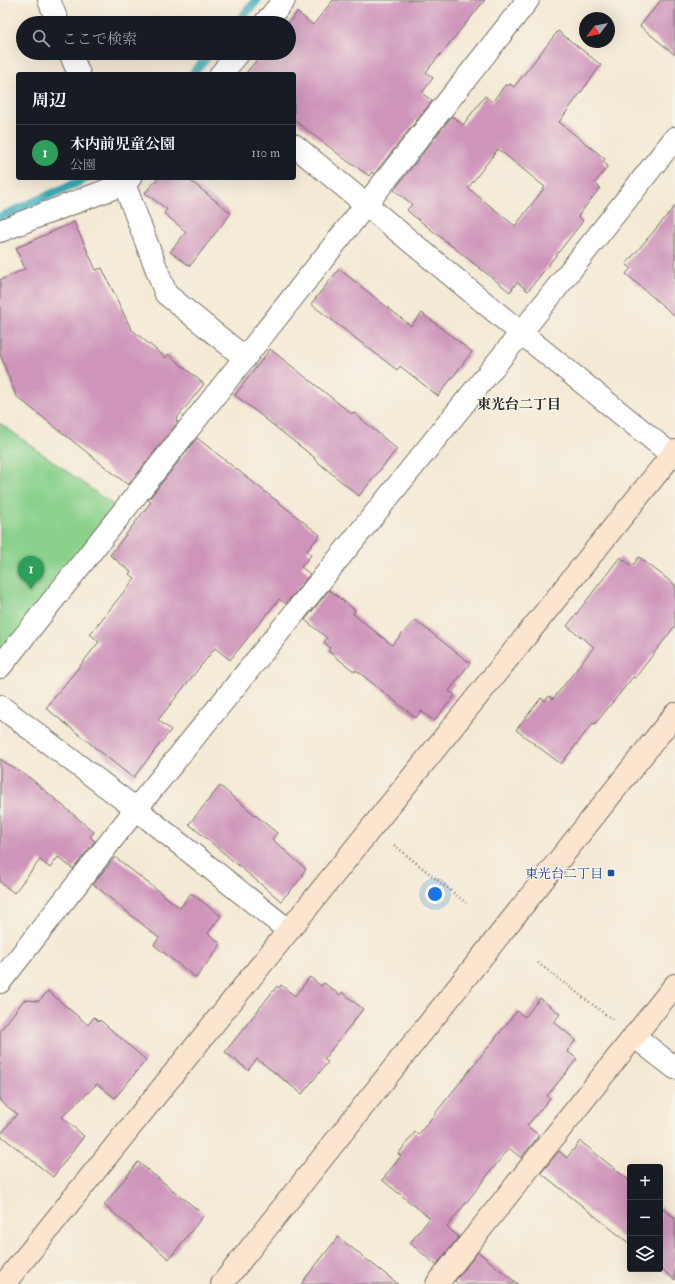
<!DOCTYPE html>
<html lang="ja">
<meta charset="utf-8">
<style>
body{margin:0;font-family:"IM FELL Double Pica","Noto Serif JP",serif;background:#20242c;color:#f1f3f6}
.controls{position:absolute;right:12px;bottom:12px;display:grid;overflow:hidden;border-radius:4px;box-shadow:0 4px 16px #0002}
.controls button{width:36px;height:36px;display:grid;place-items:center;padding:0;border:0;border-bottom:1px solid #363941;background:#171b24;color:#f1f3f6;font:20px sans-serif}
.compass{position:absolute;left:579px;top:12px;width:36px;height:36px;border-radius:50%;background:#171b24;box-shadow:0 4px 16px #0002;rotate:238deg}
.you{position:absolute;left:435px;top:894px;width:14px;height:14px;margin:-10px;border:3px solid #fff;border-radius:50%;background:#1a73e8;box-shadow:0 0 0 6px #1a73e833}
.badge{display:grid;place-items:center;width:26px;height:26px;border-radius:50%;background:#d1495b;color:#fff;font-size:13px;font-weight:700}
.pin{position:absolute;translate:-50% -33px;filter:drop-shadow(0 1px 2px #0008)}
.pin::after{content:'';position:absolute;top:21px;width:14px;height:12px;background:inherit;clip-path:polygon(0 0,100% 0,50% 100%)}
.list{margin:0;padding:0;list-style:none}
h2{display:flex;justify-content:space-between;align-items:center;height:52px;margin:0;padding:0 16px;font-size:17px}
h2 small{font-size:13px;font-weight:400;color:#9ea1a6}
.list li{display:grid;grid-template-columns:26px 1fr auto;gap:12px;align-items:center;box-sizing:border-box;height:56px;padding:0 16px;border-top:1px solid #363941}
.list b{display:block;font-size:15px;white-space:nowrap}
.list p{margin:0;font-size:13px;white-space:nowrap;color:#9ea1a6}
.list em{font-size:13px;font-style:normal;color:#9ea1a6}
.icon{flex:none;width:22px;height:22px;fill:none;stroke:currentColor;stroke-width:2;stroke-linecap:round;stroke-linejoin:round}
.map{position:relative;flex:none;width:675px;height:1284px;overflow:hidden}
.search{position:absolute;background:#171b24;box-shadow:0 4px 16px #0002;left:16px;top:16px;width:280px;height:44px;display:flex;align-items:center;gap:10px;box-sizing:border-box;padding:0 14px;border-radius:22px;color:#9ea1a6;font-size:15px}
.panel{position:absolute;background:#171b24;box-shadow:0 4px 16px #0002;left:16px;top:72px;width:280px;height:108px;border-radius:4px}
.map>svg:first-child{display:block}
</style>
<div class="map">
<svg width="675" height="1284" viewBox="0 0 675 1284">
<rect width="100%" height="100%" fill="#f7f3e8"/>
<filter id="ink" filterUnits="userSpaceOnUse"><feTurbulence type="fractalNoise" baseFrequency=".025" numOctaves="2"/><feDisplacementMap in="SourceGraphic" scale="8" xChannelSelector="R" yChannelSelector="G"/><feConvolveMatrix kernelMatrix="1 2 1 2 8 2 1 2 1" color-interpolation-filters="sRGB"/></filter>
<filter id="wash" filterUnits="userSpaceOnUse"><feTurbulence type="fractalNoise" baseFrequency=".012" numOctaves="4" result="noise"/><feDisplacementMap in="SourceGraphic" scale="16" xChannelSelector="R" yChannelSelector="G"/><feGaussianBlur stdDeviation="0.9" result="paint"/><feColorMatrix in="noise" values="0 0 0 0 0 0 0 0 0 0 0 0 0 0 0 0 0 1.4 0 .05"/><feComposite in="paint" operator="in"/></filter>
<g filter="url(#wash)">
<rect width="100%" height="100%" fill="#f4e9d4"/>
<path fill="#8ad18c" stroke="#5a7e5c" d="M0,423l123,89 -123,155z"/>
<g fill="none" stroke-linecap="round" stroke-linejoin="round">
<g stroke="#3babb8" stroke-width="9">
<path d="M237,23l20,-23"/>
<path d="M192,74l19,-21"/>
<path d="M0,217l87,-39"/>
</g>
</g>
<g id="blocks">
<g fill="#ce94ba" fill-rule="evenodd">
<path d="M333,0h152l-59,72 7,6 -11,15 10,8 -58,73 -2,-2 -3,4 -15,-11v1l-60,-46v-46h-49l18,-21h26v-30h-1l9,-11 16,13z"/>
<path d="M661,0h14v55l-35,-29z"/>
<path d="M558,31l43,34 -42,57 46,37 -2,3 5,4 -13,17 5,5 -22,28 5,5 -55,70 -11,-9 -7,10 -100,-79 -3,-3 5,-6 -18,-14 58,-74 11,9 22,-29 7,6 14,-18 2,2 2,-2 4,3zM498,149l47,38 -30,39 -47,-38z"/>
<path d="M158,178h29l44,35 -41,53 -20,-14 16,-20 -22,-19 3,-4 -22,-16z"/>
<path d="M675,206v110l-49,-42 5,-6 -5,-4z"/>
<path d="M74,222l22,48 6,-2 29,61 35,29 2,-4 36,30 -27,34 -1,3 2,1 -50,63 -112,-89 -16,-42v-74l25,-11 -9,-21z"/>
<path d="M339,269l72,57 11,-13 50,39 -34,44 -38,-30 -3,4 -86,-66z"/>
<path d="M270,349l82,65 1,-2 44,37 -38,47 -45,-37 1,-1 -80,-63z"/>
<path d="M197,438l123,97 -13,16 4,4 -10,12 9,7 -24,30 -7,-5 -49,61 -15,-12 -57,72 13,10 -38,48 -87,-70 53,-66 -9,-8 45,-56 -6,-4 2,-2 -21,-17 41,-53 -3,-2z"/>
<path d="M620,557l12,9 7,-9 36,28v41l-40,52 -2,-1 -38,47 -2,-1 -32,41 -45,-34 25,-32 4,3 4,-5 4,3 41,-52 -27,-21z"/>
<path d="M329,590l26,20 -2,4 39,31 23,-25 55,43 -21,28 6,4 -21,26 -13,-10 -5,7 -60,-48 -1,2 -27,-21 2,-3 -6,-6 3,-4 -22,-18z"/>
<path d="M0,759l30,19 64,54 -4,5 5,4 -22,28 -15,-12 -8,11 -10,-8 -26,33 -14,-11z"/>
<path d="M220,786l57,47 -5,6 34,30 -4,5 1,2 -22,25 -92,-77z"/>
<path d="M115,857l65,51 11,-15 30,23 -13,17 13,11 -25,34 -42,-33 5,-7 -66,-54z"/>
<path d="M310,977l11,9 3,-3 16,12 2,-3 21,17 -39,50 4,3 -26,32 -45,-35 -9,11 -23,-18 52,-66 2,2 2,-3 14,11z"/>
<path d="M48,991l40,34 6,-8 5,5 1,-2 46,40 -31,38 -18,-14 -35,33 22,19 -31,41 -53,-42 17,-21 -17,-13v-70l24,-31 15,1z"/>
<path d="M540,998l20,16 -6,8 22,18 -9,11 10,8 -30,37 3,2 -23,28 12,9 -18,23 -12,-10 -62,79 12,10 -23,28 -26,-22 20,-25 -48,-38 19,-24 -3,-2 17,-22 3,3 99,-124 8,6z"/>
<path d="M580,1141l50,40v63l-89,-71 18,-22 8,7z"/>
<path d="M138,1162l66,53 -35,44 -65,-54z"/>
<path d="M660,1206l15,12v62l-15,-12z"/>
<path d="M338,1237l60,47h-97z"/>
<path d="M478,1252l40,32h-60l-3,-3z"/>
</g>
</g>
</g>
<g filter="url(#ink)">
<use href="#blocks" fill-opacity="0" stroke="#716e66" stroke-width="1"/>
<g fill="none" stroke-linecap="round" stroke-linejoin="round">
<g stroke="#716e66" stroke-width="24">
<g id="street">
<path d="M49,0l9,23"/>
<path d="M265,23l19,-23"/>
<path d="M70,53l9,21"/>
<path d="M221,74l18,-21"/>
<path d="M294,145l227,188 151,122"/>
<path d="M122,178l44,116 79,64"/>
<path d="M0,231l49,-19 75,-28 6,-6"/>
<path d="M0,667l528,-667"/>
<path d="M0,706l136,103 152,121"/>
<path d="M0,982l136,-173 385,-476 154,-195"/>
<path d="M634,1036l41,32"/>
</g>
</g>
<g stroke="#716e66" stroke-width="24">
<g id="secondary">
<path d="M4,1284l671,-833"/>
<path d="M222,1284l453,-570"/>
<path d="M437,1284l238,-299"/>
</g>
</g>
<g stroke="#716e66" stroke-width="2.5" stroke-dasharray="1 3" stroke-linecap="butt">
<path d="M394,845l72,58"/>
<path d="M538,963l75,57"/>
</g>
<use href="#street" stroke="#fff" stroke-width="22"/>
<use href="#secondary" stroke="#fce5cf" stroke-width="22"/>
</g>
</g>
<rect fill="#1a4fb4" stroke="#f7f3e8" stroke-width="1.5" x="607" y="869" width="8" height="8" rx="2"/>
<g text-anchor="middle" stroke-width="3" stroke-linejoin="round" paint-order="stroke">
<g font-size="13" fill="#164399" stroke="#f7f3e8" text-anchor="end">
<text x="603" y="878">東光台二丁目</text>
</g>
<g font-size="14" font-weight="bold" fill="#2b2b2b" stroke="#f7f3e8">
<text x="519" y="409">東光台二丁目</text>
</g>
</g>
</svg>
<div class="controls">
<button>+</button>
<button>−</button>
<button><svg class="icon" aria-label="layers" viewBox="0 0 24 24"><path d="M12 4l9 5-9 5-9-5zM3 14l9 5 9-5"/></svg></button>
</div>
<svg class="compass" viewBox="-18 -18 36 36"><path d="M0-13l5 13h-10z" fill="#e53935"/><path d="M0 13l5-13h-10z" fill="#9ea1a6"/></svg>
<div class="you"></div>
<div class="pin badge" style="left:31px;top:589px;background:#2e9e5b">1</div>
<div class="search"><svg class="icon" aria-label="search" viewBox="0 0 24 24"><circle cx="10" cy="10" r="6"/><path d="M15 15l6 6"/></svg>ここで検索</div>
<section class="panel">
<h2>周辺<small></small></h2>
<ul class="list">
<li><span class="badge" style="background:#2e9e5b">1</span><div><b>木内前児童公園</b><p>公園</p></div><em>110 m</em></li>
</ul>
</section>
</div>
